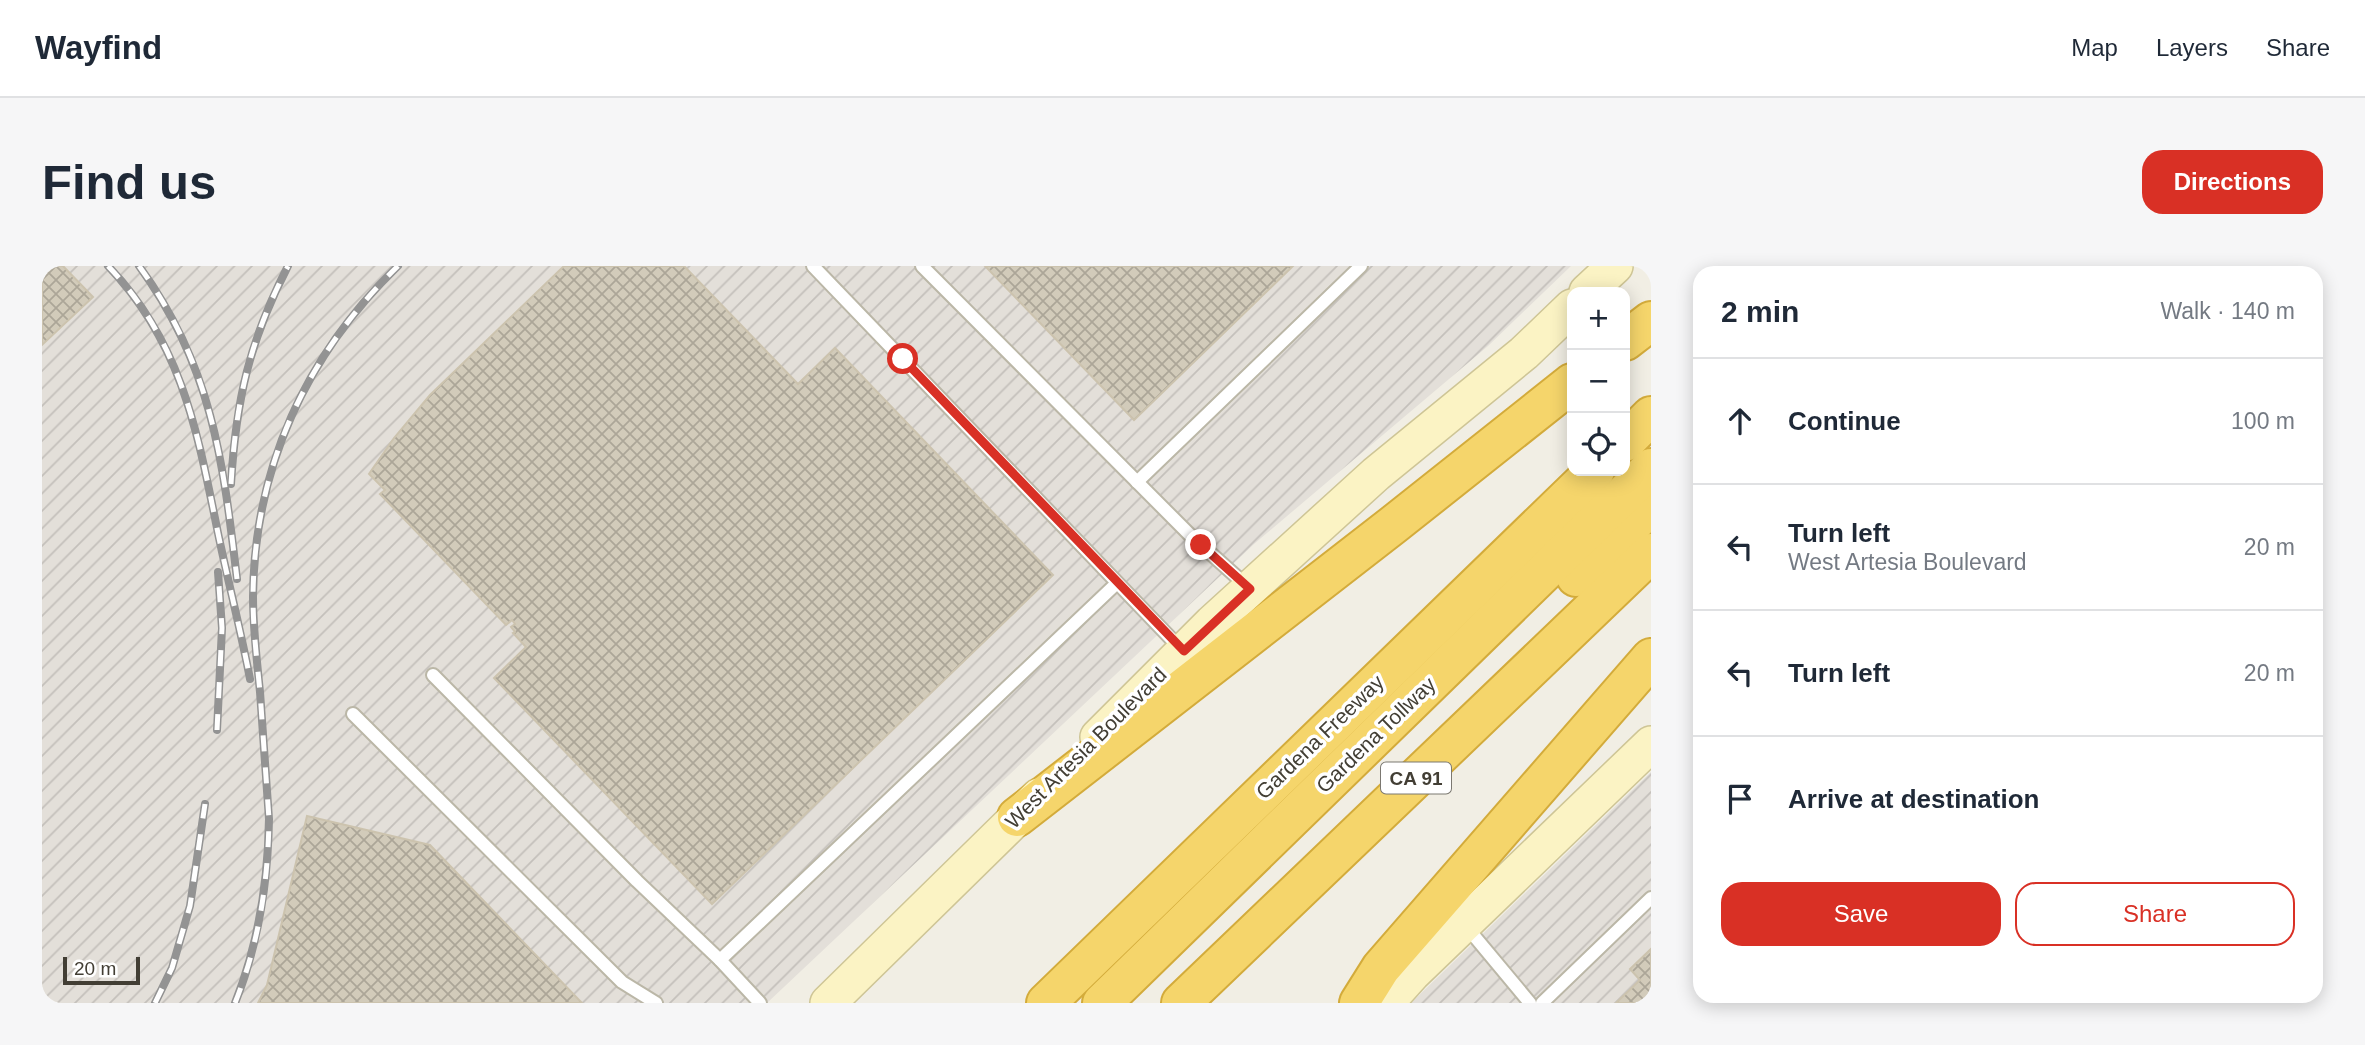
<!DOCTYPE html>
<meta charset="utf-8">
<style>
body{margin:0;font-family:Helvetica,sans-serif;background:#f6f6f7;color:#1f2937}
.controls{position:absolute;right:21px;top:21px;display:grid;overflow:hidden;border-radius:14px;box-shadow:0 4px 18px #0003}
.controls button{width:63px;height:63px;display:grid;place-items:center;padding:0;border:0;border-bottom:2px solid #e0e1e3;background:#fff;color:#1f2937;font:35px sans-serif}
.scale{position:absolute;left:21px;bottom:18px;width:77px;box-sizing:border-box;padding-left:7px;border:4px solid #423e34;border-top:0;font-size:19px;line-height:24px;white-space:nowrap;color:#423e34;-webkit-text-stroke:5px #fff;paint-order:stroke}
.stop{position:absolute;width:21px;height:21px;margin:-16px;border:5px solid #d93025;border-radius:50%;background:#fff}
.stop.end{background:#d93025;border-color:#fff;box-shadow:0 2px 7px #0008}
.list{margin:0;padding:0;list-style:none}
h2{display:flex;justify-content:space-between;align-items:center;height:91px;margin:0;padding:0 28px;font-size:30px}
h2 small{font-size:23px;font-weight:400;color:#747a83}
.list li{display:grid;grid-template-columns:46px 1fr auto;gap:21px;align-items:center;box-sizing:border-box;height:126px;padding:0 28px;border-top:2px solid #e0e1e3}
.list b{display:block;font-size:26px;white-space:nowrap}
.list p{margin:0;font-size:23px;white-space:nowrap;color:#747a83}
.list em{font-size:23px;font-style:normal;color:#747a83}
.actions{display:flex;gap:14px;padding:21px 28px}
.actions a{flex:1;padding:16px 0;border:2px solid #d93025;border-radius:21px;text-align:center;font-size:24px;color:#d93025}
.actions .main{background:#d93025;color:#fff}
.icon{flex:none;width:38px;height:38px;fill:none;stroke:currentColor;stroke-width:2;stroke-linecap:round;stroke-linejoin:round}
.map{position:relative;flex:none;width:1609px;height:737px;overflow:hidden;border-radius:21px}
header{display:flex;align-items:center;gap:42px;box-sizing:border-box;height:98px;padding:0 35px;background:#fff;border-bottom:2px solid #e0e1e3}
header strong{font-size:33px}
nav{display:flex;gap:38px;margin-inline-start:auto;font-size:24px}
.intro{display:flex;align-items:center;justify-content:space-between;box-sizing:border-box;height:168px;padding:0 42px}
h1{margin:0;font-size:49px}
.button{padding:18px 32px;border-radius:21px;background:#d93025;color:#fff;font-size:24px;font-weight:700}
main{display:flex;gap:42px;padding:0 42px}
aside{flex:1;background:#fff;border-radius:21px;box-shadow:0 4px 18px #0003}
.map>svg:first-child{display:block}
</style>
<header>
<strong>Wayfind</strong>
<nav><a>Map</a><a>Layers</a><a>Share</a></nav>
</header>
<div class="intro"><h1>Find us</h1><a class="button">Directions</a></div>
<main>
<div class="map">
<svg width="1609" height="737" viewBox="0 0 1609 737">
<defs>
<pattern id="industrial-furrows" width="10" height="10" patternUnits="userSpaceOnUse" patternTransform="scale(1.75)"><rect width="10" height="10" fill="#e3dfd9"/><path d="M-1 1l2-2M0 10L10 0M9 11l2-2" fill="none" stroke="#c4c0bb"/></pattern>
<pattern id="building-cross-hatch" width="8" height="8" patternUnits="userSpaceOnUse" patternTransform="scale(1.75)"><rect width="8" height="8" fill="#d2cbba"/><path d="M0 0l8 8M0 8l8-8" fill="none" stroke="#aca698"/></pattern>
</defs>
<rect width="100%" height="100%" fill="#f1eee4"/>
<g fill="url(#industrial-furrows)">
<path d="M0,0h1529l-83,80 -234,198 -487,459h-725z"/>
<path d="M1609,506v231h-240z"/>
</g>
<g fill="url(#building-cross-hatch)" stroke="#ccc3ae" stroke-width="2">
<path d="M0,0h21l30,31 -51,48z"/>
<path d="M522,0h120l114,118 37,-36 218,227 -341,329 -218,-226 32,-31 -13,-14 2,-1 -4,-5 4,-3 -3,-4 -6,5 -126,-131 5,-4 -16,-16 25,-36 36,-43z"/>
<path d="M943,0h308l-159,154z"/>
<path d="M265,550l123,29 152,158h-324l9,-18z"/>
<path d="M1609,683v54h-35l24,-23 -10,-11z"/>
</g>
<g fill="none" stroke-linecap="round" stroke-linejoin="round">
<g stroke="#bbb7a7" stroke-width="16">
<g id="lane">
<path d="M771,0l368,383"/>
<path d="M880,0l267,268 59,53"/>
<path d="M1095,216l224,-216"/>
<path d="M391,409l204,206 83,79 397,-377"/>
<path d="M311,448l269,268 34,21"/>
<path d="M1423,659l65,78"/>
<path d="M678,694l40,43"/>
<path d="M1500,737l109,-105"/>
</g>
</g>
<g stroke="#cec596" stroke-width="38">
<g id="secondary">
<path d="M1545,26l28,-26"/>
<path d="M1056,471l114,-114 164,-149 148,-121 48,-46"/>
<path d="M786,737l211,-207"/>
<path d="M1344,737l26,-29 239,-230"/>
</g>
</g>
<g stroke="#d3ab3b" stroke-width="42">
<g id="highway">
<path d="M1583,75l26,-20"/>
<path d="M1583,176l26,-26"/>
<path d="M1534,311l75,-71"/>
<path d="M975,551l376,-292 179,-142"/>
<path d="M1004,737l549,-532"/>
<path d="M1060,737l549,-535"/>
<path d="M1139,737l470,-450"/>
<path d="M1317,737l22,-35 270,-310"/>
</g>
</g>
<use href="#lane" stroke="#fff" stroke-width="12"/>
<use href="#secondary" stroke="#fbf3c4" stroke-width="35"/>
<use href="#highway" stroke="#f5d56b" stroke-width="38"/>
<g stroke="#939393" stroke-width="8">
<g id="rail">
<path d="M66,0c76,79 90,170 111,272 10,47 22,94 31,141"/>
<path d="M97,0c73,100 84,194 98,313"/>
<path d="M189,218c5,-84 18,-142 57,-218"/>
<path d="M175,464l5,-102 -4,-56"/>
<path d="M113,737l17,-35 18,-62 15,-102"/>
<path d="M193,737c24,-60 33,-120 34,-184 -3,-42 -6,-85 -9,-127 -3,-31 -7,-63 -7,-95 1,-129 53,-242 145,-331"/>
</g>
</g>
<use href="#rail" stroke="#fff" stroke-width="5" stroke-dasharray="16" stroke-linecap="butt"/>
</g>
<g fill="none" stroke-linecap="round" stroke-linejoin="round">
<path stroke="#d93025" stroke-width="9" d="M861,93l281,292 66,-62 -49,-44"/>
</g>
<g text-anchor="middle" stroke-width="7" stroke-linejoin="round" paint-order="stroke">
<rect fill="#fff" stroke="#7b7871" stroke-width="2" x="1339" y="496.5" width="70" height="31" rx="5"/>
<g font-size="19" font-weight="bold" fill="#423e34">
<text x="1374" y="519">CA 91</text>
</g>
<g font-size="21" fill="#423e34" stroke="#fff">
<text transform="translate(1334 469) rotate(-44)" y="7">Gardena Tollway</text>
<text transform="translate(1278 471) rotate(-44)" y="7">Gardena Freeway</text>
<text transform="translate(1044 482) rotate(-45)" y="7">West Artesia Boulevard</text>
</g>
</g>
</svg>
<div class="controls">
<button>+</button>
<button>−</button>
<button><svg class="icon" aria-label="locate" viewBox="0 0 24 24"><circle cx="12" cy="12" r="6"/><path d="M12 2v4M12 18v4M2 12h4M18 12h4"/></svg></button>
</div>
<div class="scale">20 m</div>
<div class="stop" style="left:861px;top:93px"></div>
<div class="stop end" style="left:1159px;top:279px"></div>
</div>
<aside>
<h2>2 min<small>Walk · 140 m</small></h2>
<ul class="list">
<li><svg class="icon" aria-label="ahead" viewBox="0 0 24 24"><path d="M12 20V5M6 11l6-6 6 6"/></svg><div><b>Continue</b></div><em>100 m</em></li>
<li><svg class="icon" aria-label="left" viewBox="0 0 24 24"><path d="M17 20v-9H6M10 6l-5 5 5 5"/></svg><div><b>Turn left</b><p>West Artesia Boulevard</p></div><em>20 m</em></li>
<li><svg class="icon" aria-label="left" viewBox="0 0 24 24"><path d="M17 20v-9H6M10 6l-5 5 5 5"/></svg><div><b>Turn left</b></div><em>20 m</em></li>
<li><svg class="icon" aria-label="arrive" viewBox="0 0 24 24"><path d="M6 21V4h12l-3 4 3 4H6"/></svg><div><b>Arrive at destination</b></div></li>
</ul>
<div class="actions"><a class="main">Save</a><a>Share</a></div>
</aside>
</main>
